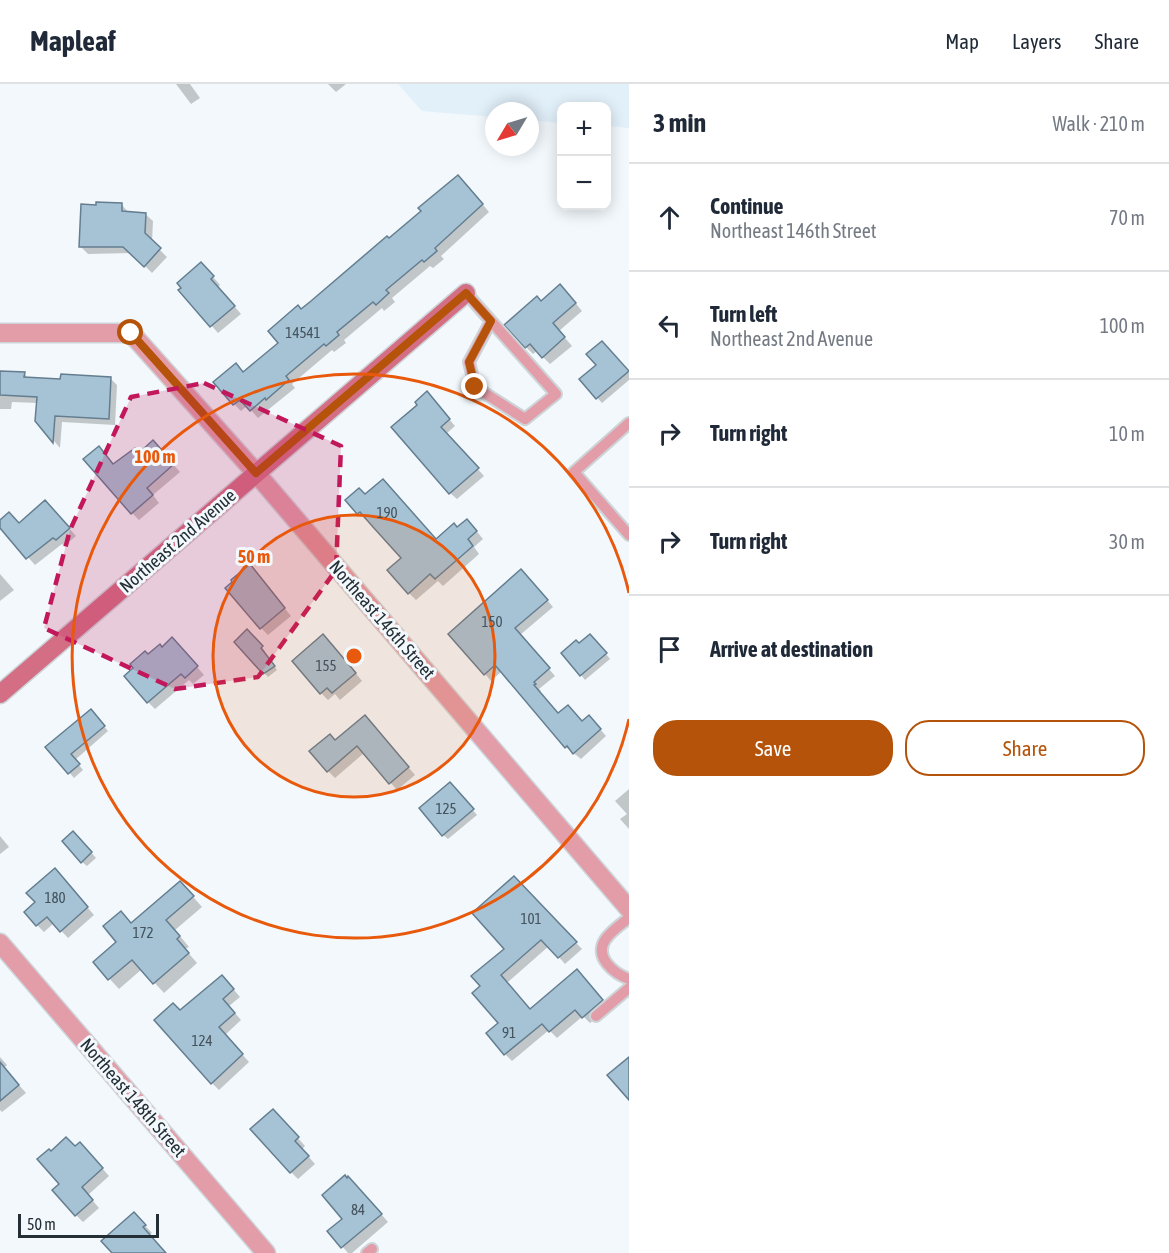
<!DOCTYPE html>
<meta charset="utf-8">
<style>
body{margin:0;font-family:"Asap Condensed",sans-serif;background:#f2f2f3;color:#1f2937}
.controls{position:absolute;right:18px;top:18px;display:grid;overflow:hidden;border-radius:12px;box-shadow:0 3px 15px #0003}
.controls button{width:54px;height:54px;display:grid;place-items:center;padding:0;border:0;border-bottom:2px solid #e0e1e3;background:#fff;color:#1f2937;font:30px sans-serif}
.compass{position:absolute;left:485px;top:18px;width:54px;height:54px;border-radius:50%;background:#fff;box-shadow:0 3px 15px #0003;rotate:232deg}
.scale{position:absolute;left:18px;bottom:15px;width:141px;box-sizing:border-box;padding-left:6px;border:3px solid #232e35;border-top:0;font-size:16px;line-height:21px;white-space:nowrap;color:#232e35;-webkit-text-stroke:4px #f2f8fc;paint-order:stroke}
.stop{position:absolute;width:18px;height:18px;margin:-14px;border:4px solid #b45309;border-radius:50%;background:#fff}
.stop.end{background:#b45309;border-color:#fff;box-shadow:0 2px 6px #0008}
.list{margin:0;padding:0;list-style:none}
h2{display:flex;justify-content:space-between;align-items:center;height:78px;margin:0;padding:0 24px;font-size:26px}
h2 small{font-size:20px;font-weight:400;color:#747a83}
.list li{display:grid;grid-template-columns:39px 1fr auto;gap:18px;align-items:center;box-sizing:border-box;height:108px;padding:0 24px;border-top:2px solid #e0e1e3}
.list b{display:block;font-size:22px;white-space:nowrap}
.list p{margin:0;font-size:20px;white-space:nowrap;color:#747a83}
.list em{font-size:20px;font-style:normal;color:#747a83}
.actions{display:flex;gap:12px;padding:18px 24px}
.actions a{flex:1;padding:14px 0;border:2px solid #b45309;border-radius:24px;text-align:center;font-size:21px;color:#b45309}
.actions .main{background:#b45309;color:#fff}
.icon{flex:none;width:33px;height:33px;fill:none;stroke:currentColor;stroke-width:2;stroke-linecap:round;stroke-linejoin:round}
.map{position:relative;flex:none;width:629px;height:1169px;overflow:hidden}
header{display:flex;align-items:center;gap:36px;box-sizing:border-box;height:84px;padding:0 30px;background:#fff;border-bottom:2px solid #e0e1e3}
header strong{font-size:28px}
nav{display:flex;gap:33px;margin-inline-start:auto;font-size:21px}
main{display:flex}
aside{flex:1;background:#fff}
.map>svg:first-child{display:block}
</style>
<header>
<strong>Mapleaf</strong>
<nav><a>Map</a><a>Layers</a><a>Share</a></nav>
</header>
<main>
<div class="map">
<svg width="629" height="1169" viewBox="0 0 629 1169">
<rect width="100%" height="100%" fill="#f2f8fc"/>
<path fill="#e2f0fa" d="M398,0h231v44l-22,-2 -1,-20h-44l-1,17 -31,-3v-9h-36v6l-72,-6z"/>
<g fill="#0003">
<path d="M176,0h14l10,14 -9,6z"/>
<path d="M328,0h18l-10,8z"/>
<path d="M466,100l23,28 -48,44 3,3 -11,9 -3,-2 -38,32 3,4 -11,9 -2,-3 -38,32 2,3 -12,9 -2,-2 -40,34 3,4 -37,30 -11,-12 -6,5 -7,-7 -19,-22 29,-8 36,-31 21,-33 88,-70z"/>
<path d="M121,120l7,8 17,2 8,7 -1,21 15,15 -15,16 -20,-20 -44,1 -8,-8z"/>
<path d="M208,187l12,14 -2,2 23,27 -23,19 -38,-43z"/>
<path d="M568,210l14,17 -23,20 13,15 -22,18 -13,-13 -4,3 -7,-7z"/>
<path d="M607,263l22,26v7l-27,23 -21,-23 17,-15z"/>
<path d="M0,288l24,1 5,6 32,2 49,-3 7,7 -2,40 -53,-3 -2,26 -23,-27 1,-18 -26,-1 -1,7h-11z"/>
<path d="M433,316l22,26 -9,8 38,42 -27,23 -7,-6z"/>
<path d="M160,365l20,23 -27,23 6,8 -20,17 -7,-7 -26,-58 8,10 25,-10z"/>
<path d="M365,412l72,44 20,-12h17l9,11 -9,8 5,7 -36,32 -5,-5 -22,19 -7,-7 -6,-34 -35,-40 -2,1 -8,-7z"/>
<path d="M52,425l24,27 -12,10 -2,-2 -27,21 -35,-39v-4l19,2z"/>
<path d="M0,490l14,16 -14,11z"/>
<path d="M257,490l34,42 -23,19 -7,-7z"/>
<path d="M528,493l25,30 -33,28 35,41 -16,13 2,2 -2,1 19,23 24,7 13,1 11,13 -25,23 -15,-12 -64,-76 -11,10 -6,-7z"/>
<path d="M247,548l18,19 -1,2 13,17 -9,7 -32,-35z"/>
<path d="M595,556l15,19 -25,21 -4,-5 -2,-30z"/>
<path d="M331,559l31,38 -22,19 -5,-6 -7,6 -7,-7z"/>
<path d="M180,563l24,28 -11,9 -4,-4 -34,29 -7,-7v-46l14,-8z"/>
<path d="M95,632l13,15 -33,29 8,10 -9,8 -27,-31z"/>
<path d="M372,641l43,50 -18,15 -33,-37 -29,25 -7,-7 8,-29z"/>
<path d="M455,704l22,27 -29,24 -5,-4z"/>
<path d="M629,705v40l-9,-10 7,-5 -12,-13z"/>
<path d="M0,752l9,11 -9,7z"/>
<path d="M78,753l18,21 -9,8 -5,-4z"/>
<path d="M62,794l32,37 -26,23 -14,-15 -10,9 -7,-7z"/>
<path d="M513,794l69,71 -17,15 -16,-18 -42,37 23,28 53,-33 25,30 -18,15 -7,-7 -26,22 -8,-8 -37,31 -7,-7 -5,-30 -18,-38 24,-37z"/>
<path d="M189,808l13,15 -27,23 14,17 -4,2 12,14 -33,30 -22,-24 -23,20 -24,-26 24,-21 13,-18z"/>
<path d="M229,900l11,13 -11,9 12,14 -16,15 24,27 -30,28 -7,-7 -32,-71z"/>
<path d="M0,973l7,8 -3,3 22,25 -24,19 -2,-2z"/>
<path d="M280,1034l25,28 -3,3 13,15 -17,15 -7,-7z"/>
<path d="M76,1064l11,3 22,25 -21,19 11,13 -16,14 -7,-7 -15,-30 -10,-32z"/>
<path d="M347,1095l9,6 32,37 -36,31h-4l-19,-22 15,-12z"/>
<path d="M141,1137l11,12 -3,2 16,18h-51z"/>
</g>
<g fill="#a6c2d5" stroke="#647e90" stroke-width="1.5">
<path d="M458,91l25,29 -48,44 2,3 -13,11 -2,-2 -36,30 3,3 -13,12 -3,-3 -36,30 2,3 -13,11 -2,-2 -38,32 3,4 -23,20 -1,-2 -15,13 -10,-11 -7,5 -20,-23 23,-19 7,9 35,-29 -10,-12 30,-26 3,4 10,-8 76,-65 2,2 32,-27 -3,-3z"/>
<path d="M96,118l26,1v8l24,2 -1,20 16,15 -17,19 -21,-20h-44l2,-43 15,1z"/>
<path d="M201,178l13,14 -3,3 24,27 -25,21 -32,-37 3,-2 -4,-5z"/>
<path d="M560,200l16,19 -23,20 12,14 -23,21 -12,-14 -5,4 -21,-23 33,-29 4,5z"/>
<path d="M602,257l27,30 -33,28 -17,-20 17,-14 -10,-11z"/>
<path d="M0,287l25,1 -1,5 36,2 1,-5 50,3 -2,42 -54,-3 -2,27 -18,-22 2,-24 -37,-2z"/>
<path d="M427,307l23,28 -9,8 38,41 -30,26 -58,-67 26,-22 -2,-3z"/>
<path d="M153,356l21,24 -27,24 6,7 -22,19 -48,-55 16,-13 14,18 22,-16 4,5z"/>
<path d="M383,395l53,60 18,-16 3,4 10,-8 10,12 -9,8 5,7 -38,33 -5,-5 -22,20 -21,-24 14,-12 -28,-31 -13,-15 -3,2 -12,-14 14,-12 6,6z"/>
<path d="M45,416l25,28 -14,12 -3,-2 -27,21 -26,-31v-8l9,-8 10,11z"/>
<path d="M250,480l35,44 -25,21 -35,-41 7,-6 -1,-2z"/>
<path d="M521,485l27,31 -33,28 35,40 -16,14 2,2 -2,1 24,28 10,-8 14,16 7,-6 12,14 -28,25 -6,-8 -2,2 -70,-83 -11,10 -36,-41z"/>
<path d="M247,545l16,17 -2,2 14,18 -12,8 -29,-32z"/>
<path d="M323,550l33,39 -24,20 -5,-5 -7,6 -28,-33z"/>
<path d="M590,550l17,19 -27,23 -19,-23 15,-13 3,3z"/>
<path d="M172,553l26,29 -13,12 -4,-4 -34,29 -23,-27 9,-8 -3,-4 15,-13 3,3 12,-10 2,3z"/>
<path d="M91,625l14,17 -34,28 9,10 -12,10 -23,-27z"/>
<path d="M365,631l44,52 -20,17 -32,-38 -30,26 -18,-21 21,-17 5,6z"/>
<path d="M450,698l24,27 -32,27 -23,-28z"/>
<path d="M73,747l19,21 -11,11 -19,-22z"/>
<path d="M55,784l33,39 -28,25 -13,-15 -11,9 -12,-14 11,-10 -9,-9z"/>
<path d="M514,792l63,66 -19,16 -17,-18 -40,35 29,34 47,-40 26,31 -21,18 -7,-8 -26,22 -7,-8 -38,31 -18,-22 12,-10 -26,-30 8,-7 -9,-10 33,-27 -32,-36z"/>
<path d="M180,797l14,15 -28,24 14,16 -3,3 12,14 -36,31 -21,-24 -24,20 -15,-18 23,-20 -13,-16 18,-15 10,12z"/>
<path d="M222,891l12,14 -11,10 12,14 -16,14 24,27 -32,30 -57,-64 19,-17 7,7z"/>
<path d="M629,973v43l-22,-25z"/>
<path d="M0,978l19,23 -19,16z"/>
<path d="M273,1025l26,28 -4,4 14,15 -19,17 -40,-44z"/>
<path d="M66,1053l9,9 5,-4 23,26 -21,19 11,13 -18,16 -23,-26 7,-6 -22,-25 12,-10 2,2z"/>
<path d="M345,1091l2,3 1,-2 34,38 -41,34 -14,-17 15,-12 -20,-24z"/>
<path d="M134,1128l12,13 -3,2 23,26h-54l-11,-12z"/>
</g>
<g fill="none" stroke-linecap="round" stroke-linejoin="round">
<g stroke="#cdd4d8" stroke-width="14">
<g id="lane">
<path d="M466,209l90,101 -31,25 -50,-32 -6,-25 22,-41"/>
<path d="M629,339l-55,49 55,63"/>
<path d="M629,834c-8,6 -19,14 -24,22 -11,18 10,34 24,39"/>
<path d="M596,932l33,-28"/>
<path d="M367,1169l5,-4"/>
</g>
</g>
<g stroke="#cdd4d8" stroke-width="21">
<g id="street">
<path d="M0,249h131l125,140 373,436"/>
<path d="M0,859l266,310"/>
</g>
</g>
<g stroke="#cdd4d8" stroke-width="21">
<path id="secondary" d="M0,610l466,-401"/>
</g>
<use href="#lane" stroke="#e29da9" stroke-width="10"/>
<use href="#street" stroke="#e29da9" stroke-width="18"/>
<use href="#secondary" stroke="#d36e84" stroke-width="18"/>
</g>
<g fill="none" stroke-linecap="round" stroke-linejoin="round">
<path stroke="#b45309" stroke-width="8" d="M131,249l125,140 210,-180 25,28 -22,41 6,25"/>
</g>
<path fill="#c2185b" fill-opacity="0.2" stroke="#c2185b" stroke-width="4.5" stroke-dasharray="12 8" stroke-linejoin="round" d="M204,299l137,63 -5,124 -78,107 -83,12 -131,-61 26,-98 61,-133z"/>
<circle cx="354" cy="572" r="141" fill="#e8590c" fill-opacity=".12"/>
<g fill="none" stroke="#e8590c" stroke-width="3">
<circle cx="354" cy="572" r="141"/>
<path d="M629 635A282 282 0 1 1 629 509"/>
</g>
<g text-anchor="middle" stroke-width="6" stroke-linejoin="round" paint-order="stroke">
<g font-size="15" fill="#44535d">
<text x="303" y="254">14541</text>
<text x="387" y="434">190</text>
<text x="492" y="543">150</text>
<text x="326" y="587">155</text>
<text x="446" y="730">125</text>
<text x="55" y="819">180</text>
<text x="531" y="840">101</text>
<text x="143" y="854">172</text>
<text x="509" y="954">91</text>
<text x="202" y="962">124</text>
<text x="358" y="1131">84</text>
</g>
<g font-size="18" fill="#232e35" stroke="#f2f8fc">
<text transform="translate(178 457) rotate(-41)" y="6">Northeast 2nd Avenue</text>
<text transform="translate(382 536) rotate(49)" y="6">Northeast 146th Street</text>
<text transform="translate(133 1014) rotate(49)" y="6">Northeast 148th Street</text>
</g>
</g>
<circle cx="354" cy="572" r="9" fill="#e8590c" stroke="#f2f8fc" stroke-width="3"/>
<g font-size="18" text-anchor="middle" font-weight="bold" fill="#e8590c" stroke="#f2f8fc" stroke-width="6" stroke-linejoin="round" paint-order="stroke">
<text x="155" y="379">100 m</text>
<text x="254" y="479">50 m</text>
</g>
</svg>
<div class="controls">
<button>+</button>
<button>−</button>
</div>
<svg class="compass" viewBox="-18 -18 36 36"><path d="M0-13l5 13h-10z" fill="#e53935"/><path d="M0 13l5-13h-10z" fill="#747a83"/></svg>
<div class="scale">50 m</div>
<div class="stop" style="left:131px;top:249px"></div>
<div class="stop end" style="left:475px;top:303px"></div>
</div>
<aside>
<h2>3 min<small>Walk · 210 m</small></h2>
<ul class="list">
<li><svg class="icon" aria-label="ahead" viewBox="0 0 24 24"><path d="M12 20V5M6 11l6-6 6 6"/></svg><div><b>Continue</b><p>Northeast 146th Street</p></div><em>70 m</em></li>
<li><svg class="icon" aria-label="left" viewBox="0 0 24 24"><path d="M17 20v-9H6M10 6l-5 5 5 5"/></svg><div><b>Turn left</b><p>Northeast 2nd Avenue</p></div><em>100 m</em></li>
<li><svg class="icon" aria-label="right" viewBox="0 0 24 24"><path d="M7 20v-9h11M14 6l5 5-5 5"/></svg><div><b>Turn right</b></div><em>10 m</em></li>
<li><svg class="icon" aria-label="right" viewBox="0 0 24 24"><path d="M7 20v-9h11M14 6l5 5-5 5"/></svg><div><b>Turn right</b></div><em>30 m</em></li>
<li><svg class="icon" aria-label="arrive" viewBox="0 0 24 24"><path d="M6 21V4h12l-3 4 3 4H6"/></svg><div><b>Arrive at destination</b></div></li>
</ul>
<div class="actions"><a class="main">Save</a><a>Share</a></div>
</aside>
</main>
